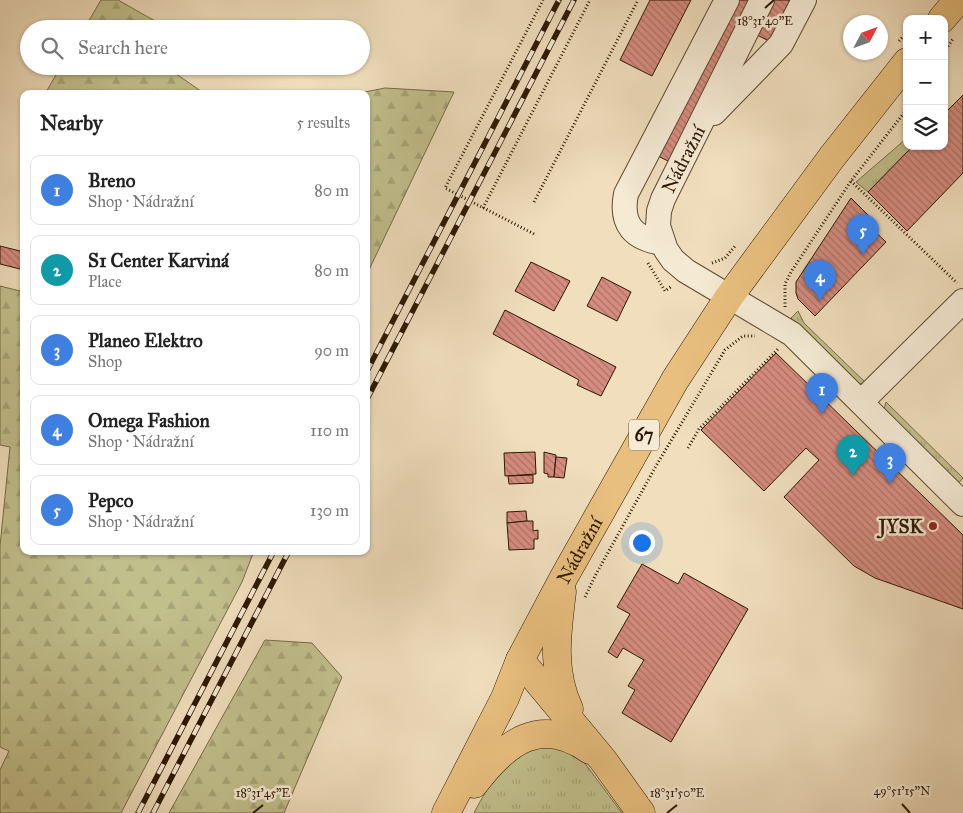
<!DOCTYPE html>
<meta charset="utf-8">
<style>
body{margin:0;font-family:"IM FELL Great Primer",serif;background:#f2f2f2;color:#222}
.controls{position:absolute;right:15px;top:15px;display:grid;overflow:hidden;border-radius:10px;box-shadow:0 1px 4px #0004}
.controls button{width:45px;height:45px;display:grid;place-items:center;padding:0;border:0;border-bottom:1px solid #e0e0e0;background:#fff;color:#222;font:25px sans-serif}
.compass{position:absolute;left:843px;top:15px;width:45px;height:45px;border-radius:50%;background:#fff;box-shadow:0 1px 4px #0004;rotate:49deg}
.you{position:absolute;left:641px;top:542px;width:18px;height:18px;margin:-12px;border:4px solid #fff;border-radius:50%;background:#1a73e8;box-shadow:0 0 0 8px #1a73e833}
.badge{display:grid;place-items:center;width:32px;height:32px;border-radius:50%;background:#ea580c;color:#fff;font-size:16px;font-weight:700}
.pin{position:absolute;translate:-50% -41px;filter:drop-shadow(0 1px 2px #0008)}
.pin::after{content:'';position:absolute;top:26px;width:18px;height:15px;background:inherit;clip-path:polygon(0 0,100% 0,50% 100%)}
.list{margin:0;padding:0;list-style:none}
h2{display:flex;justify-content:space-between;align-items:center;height:65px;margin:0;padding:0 20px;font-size:21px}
h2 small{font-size:16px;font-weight:400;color:#767676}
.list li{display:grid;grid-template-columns:32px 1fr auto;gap:15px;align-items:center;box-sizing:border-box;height:70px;margin:0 10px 10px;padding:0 10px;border:1px solid #e0e0e0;border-radius:10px}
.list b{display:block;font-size:19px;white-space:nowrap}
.list p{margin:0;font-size:16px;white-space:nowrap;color:#767676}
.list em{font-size:16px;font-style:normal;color:#767676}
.icon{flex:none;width:28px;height:28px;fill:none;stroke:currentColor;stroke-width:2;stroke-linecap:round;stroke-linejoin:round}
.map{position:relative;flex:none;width:963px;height:813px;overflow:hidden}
.search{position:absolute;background:#fff;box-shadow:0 1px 4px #0004;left:20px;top:20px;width:350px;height:55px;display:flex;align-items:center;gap:12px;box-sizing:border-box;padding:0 18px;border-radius:28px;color:#767676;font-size:19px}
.panel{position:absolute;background:#fff;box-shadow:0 1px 4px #0004;left:20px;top:90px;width:350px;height:465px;border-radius:10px}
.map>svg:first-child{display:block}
</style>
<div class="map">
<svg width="963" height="813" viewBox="0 0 963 813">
<defs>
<pattern id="grass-tufts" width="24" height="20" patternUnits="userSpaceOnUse" patternTransform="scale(1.25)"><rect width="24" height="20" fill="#c1bf8c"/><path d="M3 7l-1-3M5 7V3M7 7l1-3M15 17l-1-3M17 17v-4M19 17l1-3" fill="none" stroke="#a6a377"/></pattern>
<pattern id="forest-firs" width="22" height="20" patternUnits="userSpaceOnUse" patternTransform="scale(1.25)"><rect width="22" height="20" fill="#c1bf8c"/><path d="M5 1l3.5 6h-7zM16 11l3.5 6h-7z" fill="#a6a377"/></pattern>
<pattern id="building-back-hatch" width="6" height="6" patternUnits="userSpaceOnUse" patternTransform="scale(1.25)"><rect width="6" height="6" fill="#d68c80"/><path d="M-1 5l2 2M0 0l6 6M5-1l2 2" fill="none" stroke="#ae7166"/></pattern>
</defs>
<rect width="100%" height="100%" fill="#f0debd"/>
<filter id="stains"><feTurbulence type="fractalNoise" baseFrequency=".004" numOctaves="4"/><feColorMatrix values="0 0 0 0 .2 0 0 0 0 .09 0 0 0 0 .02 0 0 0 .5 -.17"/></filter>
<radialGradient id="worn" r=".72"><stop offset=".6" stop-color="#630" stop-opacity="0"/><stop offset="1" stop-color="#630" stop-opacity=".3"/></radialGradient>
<g fill="url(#grass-tufts)" stroke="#766b46">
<path d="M907,138v8h6l-45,46 -12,-10z"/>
<path d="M798,311l6,12 62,60 -7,1 -68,-66z"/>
<path d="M886,402l77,76 -7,8 -72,-77z"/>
<path d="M545,746l18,2 18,10 41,55h-148c18,-34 31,-57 71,-67z"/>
</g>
<g fill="url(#forest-firs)" stroke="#766b46">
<path d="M101,0h17l37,21 2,8h-73z"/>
<path d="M61,66h109l2,5 33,23h-160z"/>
<path d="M385,88l69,4 -88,184v-182h-11z"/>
<path d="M0,286l24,6v259h230l-12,31 -121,231h-121v-43l9,-19 -9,-4v-201l10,-99 -10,-2z"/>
<path d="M265,640l47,3 30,34 -58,136h-115z"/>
</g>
<g fill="url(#building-back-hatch)" stroke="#2c1700">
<path d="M650,0h41l-39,76 -32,-16z"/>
<path d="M739,0h18l-85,163 -14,-7z"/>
<path d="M772,0h18l-21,41 -14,-7z"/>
<path d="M963,95v78l-56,58 -39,-39 45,-46h31v-32z"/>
<path d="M851,198l23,23 -5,5 17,16 -71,74 -17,-17 -2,-6v-11z"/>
<path d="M0,246l24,6v18l-24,-6z"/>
<path d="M531,262l39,19 -16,30 -39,-20z"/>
<path d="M602,277l29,15 -14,29 -30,-15z"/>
<path d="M505,310l111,57 -15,29 -24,-11 2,-5 -86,-46z"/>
<path d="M776,353l187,182v74l-88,-31 -21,-12 -70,-69 35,-37 -13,-12 -42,43 -63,-61z"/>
<path d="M535,452l1,22 -31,2 -1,-23z"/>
<path d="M544,452l12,3 -2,22h-6v-3l-4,-1z"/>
<path d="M556,457l11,1 -3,20 -10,-1z"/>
<path d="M533,475v8l-24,1 -1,-8z"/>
<path d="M526,511l1,10 -20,2v-11z"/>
<path d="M527,521h6v10l5,-1v9h-4v10l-25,1 -2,-27z"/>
<path d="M642,564l36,20 6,-11 64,36 -77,133 -49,-29 13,-23 -7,-4 16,-26 -21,-12 -6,10 -9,-6 22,-38 -13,-7z"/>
</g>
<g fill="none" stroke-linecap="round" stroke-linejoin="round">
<g stroke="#5d492f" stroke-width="26">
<g id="minor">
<path d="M762,0l-99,199 -4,12 -1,15 8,24 7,10 13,11 106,63 171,170"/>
<path d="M714,113l67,-69 23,-44"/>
<path d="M663,243c-29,-4 -43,-18 -37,-49l101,-194"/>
<path d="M862,401l101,-100"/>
</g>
</g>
<g stroke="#2c1700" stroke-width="29">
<g id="major">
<path d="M942,19l16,-19"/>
<path d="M562,592c-5,40 -11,79 7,117"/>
<path d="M520,660l83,100 38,53"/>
<path d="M474,784c32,-42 66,-69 116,-34"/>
<path id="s1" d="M446,813l59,-115 15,-38 44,-83 111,-197 54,-83 103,-140 75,-95"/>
</g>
</g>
<g stroke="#2c1700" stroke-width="3" stroke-dasharray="1 2.5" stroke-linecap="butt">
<path d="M899,41l8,-9"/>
<path d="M944,52l9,-13"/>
<path d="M851,181l106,102"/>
<path d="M534,202l104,-202"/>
<path d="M483,208l107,-208"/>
<path d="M534,234l-89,-46 98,-188"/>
<path d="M648,263l17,28 7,-5"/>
<path d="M712,263l13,-5 11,-13"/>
<path d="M785,307v-23l6,-12 60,-91 56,-72"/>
<path d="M688,448l11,-19 79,-80"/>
<path d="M585,597l10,-21 61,-110 69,-116 18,-14h12"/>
</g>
<use href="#minor" stroke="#f5ead4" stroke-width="24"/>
<use href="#major" stroke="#e8bf7e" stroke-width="28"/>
<g stroke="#2c1700" stroke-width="5.5">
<g id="rail">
<path d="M366,373l193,-373"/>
<path d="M366,401l208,-401"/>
<path d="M138,813l136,-262"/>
<path d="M153,813l136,-262"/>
</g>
</g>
<use href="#rail" stroke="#f5ead4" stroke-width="4" stroke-dasharray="11" stroke-linecap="butt"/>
</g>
<path fill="none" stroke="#2c1700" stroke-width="2" d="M765,8l9,-8M902,804l8,9M253,813l10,-8M667,813l10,-8"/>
<circle fill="#8f2418" stroke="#f5ead4" stroke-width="2" cx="933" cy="526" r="5"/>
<g text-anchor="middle" stroke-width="5" stroke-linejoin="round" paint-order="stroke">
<rect fill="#f5ead4" stroke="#685640" stroke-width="1" x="629" y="419.5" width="30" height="31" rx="4"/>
<g font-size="18" font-weight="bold" fill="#2c1700">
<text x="644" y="441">67</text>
</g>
<g font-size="19" fill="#2c1700" stroke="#f5ead4">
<text transform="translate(683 159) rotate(-63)" y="7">Nádražní</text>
<text dy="7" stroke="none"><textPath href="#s1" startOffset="295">Nádražní</textPath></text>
</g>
<g font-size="19" font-weight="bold" fill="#2c1700" stroke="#f5ead4" text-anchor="end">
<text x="923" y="533">JYSK</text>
</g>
</g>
<g font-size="12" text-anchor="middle" fill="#2c1700" stroke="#f5ead4" stroke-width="5" stroke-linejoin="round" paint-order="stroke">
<text x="765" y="25">18°31'40"E</text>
<text x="902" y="795">49°51'15"N</text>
<text x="263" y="797">18°31'45"E</text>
<text x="677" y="797">18°31'50"E</text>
</g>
<rect width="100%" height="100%" filter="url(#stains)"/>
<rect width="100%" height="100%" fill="url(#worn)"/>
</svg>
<div class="controls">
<button>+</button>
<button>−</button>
<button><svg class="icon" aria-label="layers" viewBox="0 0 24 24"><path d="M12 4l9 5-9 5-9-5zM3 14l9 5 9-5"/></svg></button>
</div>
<svg class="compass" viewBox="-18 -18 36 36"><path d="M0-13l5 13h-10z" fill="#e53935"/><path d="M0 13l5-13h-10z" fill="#767676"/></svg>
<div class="you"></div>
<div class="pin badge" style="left:822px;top:414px;background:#3f7fe0">1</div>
<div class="pin badge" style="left:853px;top:476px;background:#0f9aa8">2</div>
<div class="pin badge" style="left:890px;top:484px;background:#3f7fe0">3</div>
<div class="pin badge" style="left:820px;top:301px;background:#3f7fe0">4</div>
<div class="pin badge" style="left:863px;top:255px;background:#3f7fe0">5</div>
<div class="search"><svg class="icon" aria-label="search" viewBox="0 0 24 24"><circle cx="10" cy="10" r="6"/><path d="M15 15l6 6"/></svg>Search here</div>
<section class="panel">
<h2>Nearby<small>5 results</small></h2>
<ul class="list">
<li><span class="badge" style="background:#3f7fe0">1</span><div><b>Breno</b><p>Shop · Nádražní</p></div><em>80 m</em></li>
<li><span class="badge" style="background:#0f9aa8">2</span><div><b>S1 Center Karviná</b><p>Place</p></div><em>80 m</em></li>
<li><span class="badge" style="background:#3f7fe0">3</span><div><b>Planeo Elektro</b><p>Shop</p></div><em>90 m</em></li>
<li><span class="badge" style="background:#3f7fe0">4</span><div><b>Omega Fashion</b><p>Shop · Nádražní</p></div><em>110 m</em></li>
<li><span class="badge" style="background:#3f7fe0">5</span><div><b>Pepco</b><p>Shop · Nádražní</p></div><em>130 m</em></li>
</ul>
</section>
</div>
